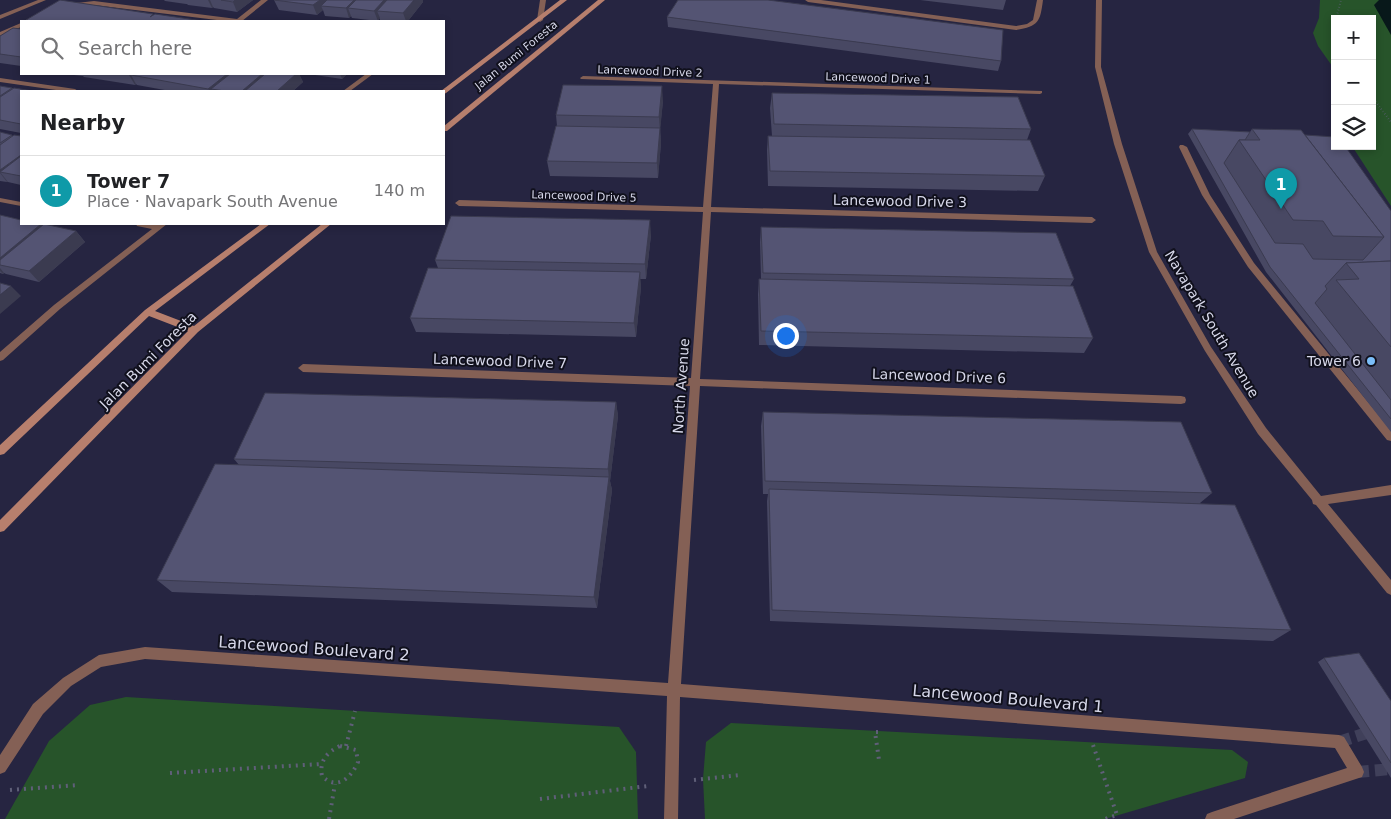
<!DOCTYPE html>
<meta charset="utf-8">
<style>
body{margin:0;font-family:"DejaVu Sans",sans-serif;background:#f2f2f2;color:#202124}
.controls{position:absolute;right:15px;top:15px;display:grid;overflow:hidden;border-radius:0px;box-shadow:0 2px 8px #0003}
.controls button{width:45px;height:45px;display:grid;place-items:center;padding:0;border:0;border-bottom:1px solid #e0e0e0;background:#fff;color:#202124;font:25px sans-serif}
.you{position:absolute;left:785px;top:335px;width:18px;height:18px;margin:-12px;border:4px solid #fff;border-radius:50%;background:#1a73e8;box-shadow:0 0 0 8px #1a73e833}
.badge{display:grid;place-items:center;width:32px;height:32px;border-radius:50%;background:#0f766e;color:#fff;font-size:16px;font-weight:700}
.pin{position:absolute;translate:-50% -41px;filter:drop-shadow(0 1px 2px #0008)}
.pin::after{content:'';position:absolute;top:26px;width:18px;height:15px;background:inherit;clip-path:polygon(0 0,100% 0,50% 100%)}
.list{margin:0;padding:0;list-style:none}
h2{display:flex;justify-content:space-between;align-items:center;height:65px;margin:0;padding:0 20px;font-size:21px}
h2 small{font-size:16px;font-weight:400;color:#757577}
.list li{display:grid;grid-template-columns:32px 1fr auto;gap:15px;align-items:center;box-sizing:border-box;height:70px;padding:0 20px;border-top:1px solid #e0e0e0}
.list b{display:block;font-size:19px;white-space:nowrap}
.list p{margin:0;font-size:16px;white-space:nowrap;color:#757577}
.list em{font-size:16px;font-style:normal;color:#757577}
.icon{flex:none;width:28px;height:28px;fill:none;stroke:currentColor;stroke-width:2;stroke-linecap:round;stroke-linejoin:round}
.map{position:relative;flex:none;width:1391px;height:819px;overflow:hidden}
.search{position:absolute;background:#fff;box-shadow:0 2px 8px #0003;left:20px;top:20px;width:425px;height:55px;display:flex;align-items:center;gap:12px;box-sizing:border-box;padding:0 18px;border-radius:0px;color:#757577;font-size:19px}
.panel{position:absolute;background:#fff;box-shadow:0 2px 8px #0003;left:20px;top:90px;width:425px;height:135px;border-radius:0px}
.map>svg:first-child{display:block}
</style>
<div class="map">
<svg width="1391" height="819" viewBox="0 0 1391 819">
<rect width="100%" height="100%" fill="#262541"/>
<g fill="#27542a">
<path d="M1320,0h71v206l-39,-60h20v-127h-37v51l-17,-24 -5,-13 6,-15z"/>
<path d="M126,697l493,30 17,25 2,67h-633l44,-78 41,-36z"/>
<path d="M731,723l501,27 16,12 -3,16 -140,41h-400l-2,-40 3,-37z"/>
</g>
<path fill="#08181a" d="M1379,0h12v35l-17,-30z"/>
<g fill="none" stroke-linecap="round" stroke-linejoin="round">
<g stroke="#40405a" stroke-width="12" stroke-dasharray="12 6" stroke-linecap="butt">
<path d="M1339,742l52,-17"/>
<path d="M1357,772l34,-3"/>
</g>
<g stroke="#5f5f78" stroke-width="2" stroke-dasharray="0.5 2.5" stroke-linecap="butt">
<path d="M1336,19l5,-19"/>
<path d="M1335,23l-3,19 3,4"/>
<path d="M1372,97l19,25"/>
</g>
<g stroke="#5f5f78" stroke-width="4" stroke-dasharray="2 5" stroke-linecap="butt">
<path d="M878,732h-3l4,28"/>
<path d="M1093,745l24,70 -12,4"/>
<path d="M340,746l16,4 2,12c-7,16 -21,29 -36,14 -3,-15 5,-24 18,-30z"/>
<path d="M346,746l9,-35"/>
<path d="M170,773l151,-9"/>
<path d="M694,780l47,-5"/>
<path d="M10,790l69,-5"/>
<path d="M540,799l108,-13"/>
<path d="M329,819l6,-35"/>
</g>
<g fill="#846055" fill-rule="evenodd">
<path d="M38,0h8l-46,19v-4z"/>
<path d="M261,0h7l-26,21h-17l-131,-16 -26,3 -3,-2 3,-2 26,-3 143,18z"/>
<path d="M540,0h6l-3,20 -3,2 -3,-2z"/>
<path d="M805,0h16l195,26 11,-2 6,-4 4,-20h6c-3,22 -4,26 -27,30l-208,-28z"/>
<path d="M1096,0h6l-1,67 21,77 35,108 54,95 55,81 55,68 70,-11v10l-63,9 63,76v15l-4,-2 -71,-88 -3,-1 -1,-4 -54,-66 -53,-83 -56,-99 -35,-108 -19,-77z"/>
<path d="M21,23v4l-21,9v-4z"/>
<path d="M366,74h7l-23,17h-7z"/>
<path d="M583,76l459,15v2l-2,1 -321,-10 -8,123 381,10 4,3 -4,3 -381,-11 -11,167 481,17 4,1 1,3 -1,3 -4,1 -481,-18 -19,298 658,51 5,2 18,30 2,5 -2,5 -128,42h-29l2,-5 5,-2 135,-44 -12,-20 -655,-51 -2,122h-14l3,-123 -522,-37 -44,8 -30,19 -28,28 -38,58 -5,2v-19l33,-51 30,-26 36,-23 46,-8 523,36 22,-297 -387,-14 -5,-4 5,-4 388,14 12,-166 -244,-6 -4,-3 4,-3 244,7 10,-123 -132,-5 -1,-1z"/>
<path d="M0,78l75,11 3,2h-15l-63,-9z"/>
<path d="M1180,145h3l4,2 23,48 44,68 137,167v11l-4,-1 -139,-173 -46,-72 -23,-48z"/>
<path d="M0,198l21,4v4l-21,-4z"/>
<path d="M136,224h31l-107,85 -57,51 -3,1v-9l54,-47 98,-76 -15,-3z"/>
</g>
<g fill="#b77f6d" fill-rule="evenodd">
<path d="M560,0h7l-121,93 -2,1v-3h-3z"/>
<path d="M598,0h7l-158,131h-3v-5z"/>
<path d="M261,224h9l-115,87 39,15 128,-102h9l-133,108 -194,199 -4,1v-12l188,-189 -39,-15 -145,138 -4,1v-10l145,-135z"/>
</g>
</g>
<g fill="#484863">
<path d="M164,0h89l-16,12 -23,-4 -1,-1 -1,1 -24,-3 -1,-1h-1l-21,-3z"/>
<path d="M274,0h149v2l-15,19h-28v-3l-2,3 -26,-3 -1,-2 -2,2 -24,-2 -2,-6 -6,5 -38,-5z"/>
<path d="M920,0h86l-3,10z"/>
<path d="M667,17l334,44 -3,10 -330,-44z"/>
<path d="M21,29v37l-21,-3v-27z"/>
<path d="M66,74h233l4,8 -10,9h-123l-33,-6 -1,-1 -1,1 -51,-8 -1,-1h-1z"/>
<path d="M314,74h33l-5,5 -27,-4z"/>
<path d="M0,86l12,2 9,3v42l-21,-4z"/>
<path d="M772,93l259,36 -4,11 18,36 -7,15 -270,-5 -1,-36 1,-14h4l-2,-28z"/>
<path d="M663,101l-3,27 1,15 -3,35 -108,-2 -3,-15 10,-35 -1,-11z"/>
<path d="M1192,129l58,3 2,-3 53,6 86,76v221l-125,-160 -78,-138z"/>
<path d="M0,132l13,4h8v49l-13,-3h-1l-7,-1z"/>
<path d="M0,215l42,11 34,5 9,11 -46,40 -33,-8 -2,-1 -1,1 -3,-1z"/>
<path d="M761,227l313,52 -4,7 23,52 -9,15 -325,-8 -1,-51 1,-15h2l-1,-37z"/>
<path d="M651,235l-5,44h-6l1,8 -5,50 -220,-5 -6,-14 28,-50 -3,-8z"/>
<path d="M616,402l2,14 -8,65 2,9 -15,118 -425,-16 -15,-12 82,-115 -5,-6z"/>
<path d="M763,412l449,81 -12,10 91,127 -18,11 -503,-20 -3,-120 1,-7h-5l-2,-68z"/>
<path d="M1324,658l67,43v77l-73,-116z"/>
</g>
<g fill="#3b3b50">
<path d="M208,0h2l3,7 -1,1z"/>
<path d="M235,0h18l-16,12 -4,-10z"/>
<path d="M320,0h15l-14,6 2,4 -6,5 -4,-10z"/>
<path d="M354,0h13l-19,8 3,8 -2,2 -3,-10z"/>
<path d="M384,0h12l-19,11 3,7 -2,3 -4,-10z"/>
<path d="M414,0h9v2l-15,19h-2l-3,-8z"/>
<path d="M131,74h20l-20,1 5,9 -1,1 -6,-10z"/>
<path d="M227,74h18l-34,15 2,2h-3l-2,-2z"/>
<path d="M262,74h10l-13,17h-17z"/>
<path d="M296,74h3l4,8 -10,9h-16z"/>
<path d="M340,74h7l-5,5z"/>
<path d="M662,86l1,15 -3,31 -1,-15z"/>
<path d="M660,128l1,15 -3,35 -1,-15z"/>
<path d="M21,155v17h-21v-2z"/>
<path d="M0,172l8,10h-1l-7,-9z"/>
<path d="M650,220l1,15 -5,44 -1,-15z"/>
<path d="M41,224l9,11 -50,30v-7z"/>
<path d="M76,231l9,11 -46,40 -10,-11z"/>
<path d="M0,268l4,5 -1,1 -3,-3z"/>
<path d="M640,272l1,15 -5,50 -2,-14z"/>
<path d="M11,286l10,10 -21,18v-19z"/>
<path d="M616,402l2,14 -8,65 2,9 -15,118 -3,-11 15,-118 -1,-10z"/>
</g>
<g fill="#545473" stroke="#3b3b50">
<path d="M60,0l93,14 -3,3 5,-3 48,7h-172l-5,-1z"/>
<path d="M221,0h14l-2,2z"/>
<path d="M274,0h46l-7,5z"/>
<path d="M327,0h27l-8,8 -25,-2z"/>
<path d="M356,0h28l-10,11 -26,-3z"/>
<path d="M387,0h27l-11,13 -26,-2z"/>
<path d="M678,0h90l235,30 -2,31 -334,-44z"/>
<path d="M13,28l8,1v28l-21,-3v-18z"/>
<path d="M132,74h95l-19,15 -77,-14z"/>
<path d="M230,74h32l-20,17h-17l-14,-2z"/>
<path d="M265,74h31l-19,17h-32z"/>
<path d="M563,85l99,1 -3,31 -103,-2z"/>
<path d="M0,86l12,2 -12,8z"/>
<path d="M14,88l19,3h-12v33l-21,-4v-23z"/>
<path d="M772,93l246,4 13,32 -257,-5z"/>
<path d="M556,126l104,2 -3,35 -110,-2z"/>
<path d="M1192,129l58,3 -5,8h-6l-15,23 51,80 28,1 10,15 50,1 21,-23 -79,-102 30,2v9h10l46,65v50l-45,2 -21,23 2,3 -12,14 76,97v19l-121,-152z"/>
<path d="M1252,129l49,1 83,107 -51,-1 -10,-15 -30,-1 -54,-80h21z"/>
<path d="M0,132l12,3 -12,8z"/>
<path d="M14,135l7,1v19l-21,15v-25z"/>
<path d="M768,136l262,4 15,36 -275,-5z"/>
<path d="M21,156v20l-21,-4z"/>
<path d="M0,215l21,5v4h20l-41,34z"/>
<path d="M451,216l199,4 -5,44 -210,-4z"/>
<path d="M44,224l32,7 -47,40 -29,-6v-5z"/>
<path d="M761,227l295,6 18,46 -311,-6z"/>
<path d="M1391,261v86l-55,-67 23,-1 -13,-16z"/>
<path d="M428,268l212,4 -6,51 -224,-5z"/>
<path d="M759,279l314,7 20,52 -332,-7z"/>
<path d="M0,283l11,3 -11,9z"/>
<path d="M265,393l351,9 -8,67 -374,-10z"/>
<path d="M763,412l418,10 31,71 -447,-12z"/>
<path d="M215,464l394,13 -15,120 -437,-17z"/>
<path d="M769,489l466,16 56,125 -519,-20z"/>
<path d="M1359,653l32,48v62l-67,-105z"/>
</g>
<circle fill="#7bbef9" stroke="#10101c" stroke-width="2" cx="1371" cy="361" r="5"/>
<g text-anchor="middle" stroke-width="4" stroke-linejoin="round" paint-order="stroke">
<g font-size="11" fill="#d6d7e9" stroke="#10101c">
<text transform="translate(516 55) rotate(-39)" y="4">Jalan Bumi Foresta</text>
<text transform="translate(650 71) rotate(2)" y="4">Lancewood Drive 2</text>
<text transform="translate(878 78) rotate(2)" y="4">Lancewood Drive 1</text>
<text transform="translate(584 196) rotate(2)" y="4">Lancewood Drive 5</text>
</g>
<g font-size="14" fill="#d6d7e9" stroke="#10101c">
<text transform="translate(900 201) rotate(1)" y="5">Lancewood Drive 3</text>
<text transform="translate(1212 324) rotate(59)" y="5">Navapark South Avenue</text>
<text transform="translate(148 360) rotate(-45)" y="5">Jalan Bumi Foresta</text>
<text transform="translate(500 361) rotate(2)" y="5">Lancewood Drive 7</text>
<text transform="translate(939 376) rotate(2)" y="5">Lancewood Drive 6</text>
<text transform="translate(681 386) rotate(-86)" y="5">North Avenue</text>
</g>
<g font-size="14" fill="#d6d7e9" stroke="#10101c" text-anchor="end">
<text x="1361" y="366">Tower 6</text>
</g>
<g font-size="16" fill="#d6d7e9" stroke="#10101c">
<text transform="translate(314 648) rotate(4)" y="6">Lancewood Boulevard 2</text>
<text transform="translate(1008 698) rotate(5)" y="6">Lancewood Boulevard 1</text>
</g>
</g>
</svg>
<div class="controls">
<button>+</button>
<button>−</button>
<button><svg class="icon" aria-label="layers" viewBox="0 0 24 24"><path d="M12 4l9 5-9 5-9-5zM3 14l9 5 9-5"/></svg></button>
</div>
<div class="you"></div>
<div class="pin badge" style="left:1281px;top:209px;background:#0f9aa8">1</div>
<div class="search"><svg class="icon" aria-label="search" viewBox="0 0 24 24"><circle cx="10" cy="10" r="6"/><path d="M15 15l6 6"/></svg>Search here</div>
<section class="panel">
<h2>Nearby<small></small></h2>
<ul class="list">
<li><span class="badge" style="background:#0f9aa8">1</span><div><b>Tower 7</b><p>Place · Navapark South Avenue</p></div><em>140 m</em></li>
</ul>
</section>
</div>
